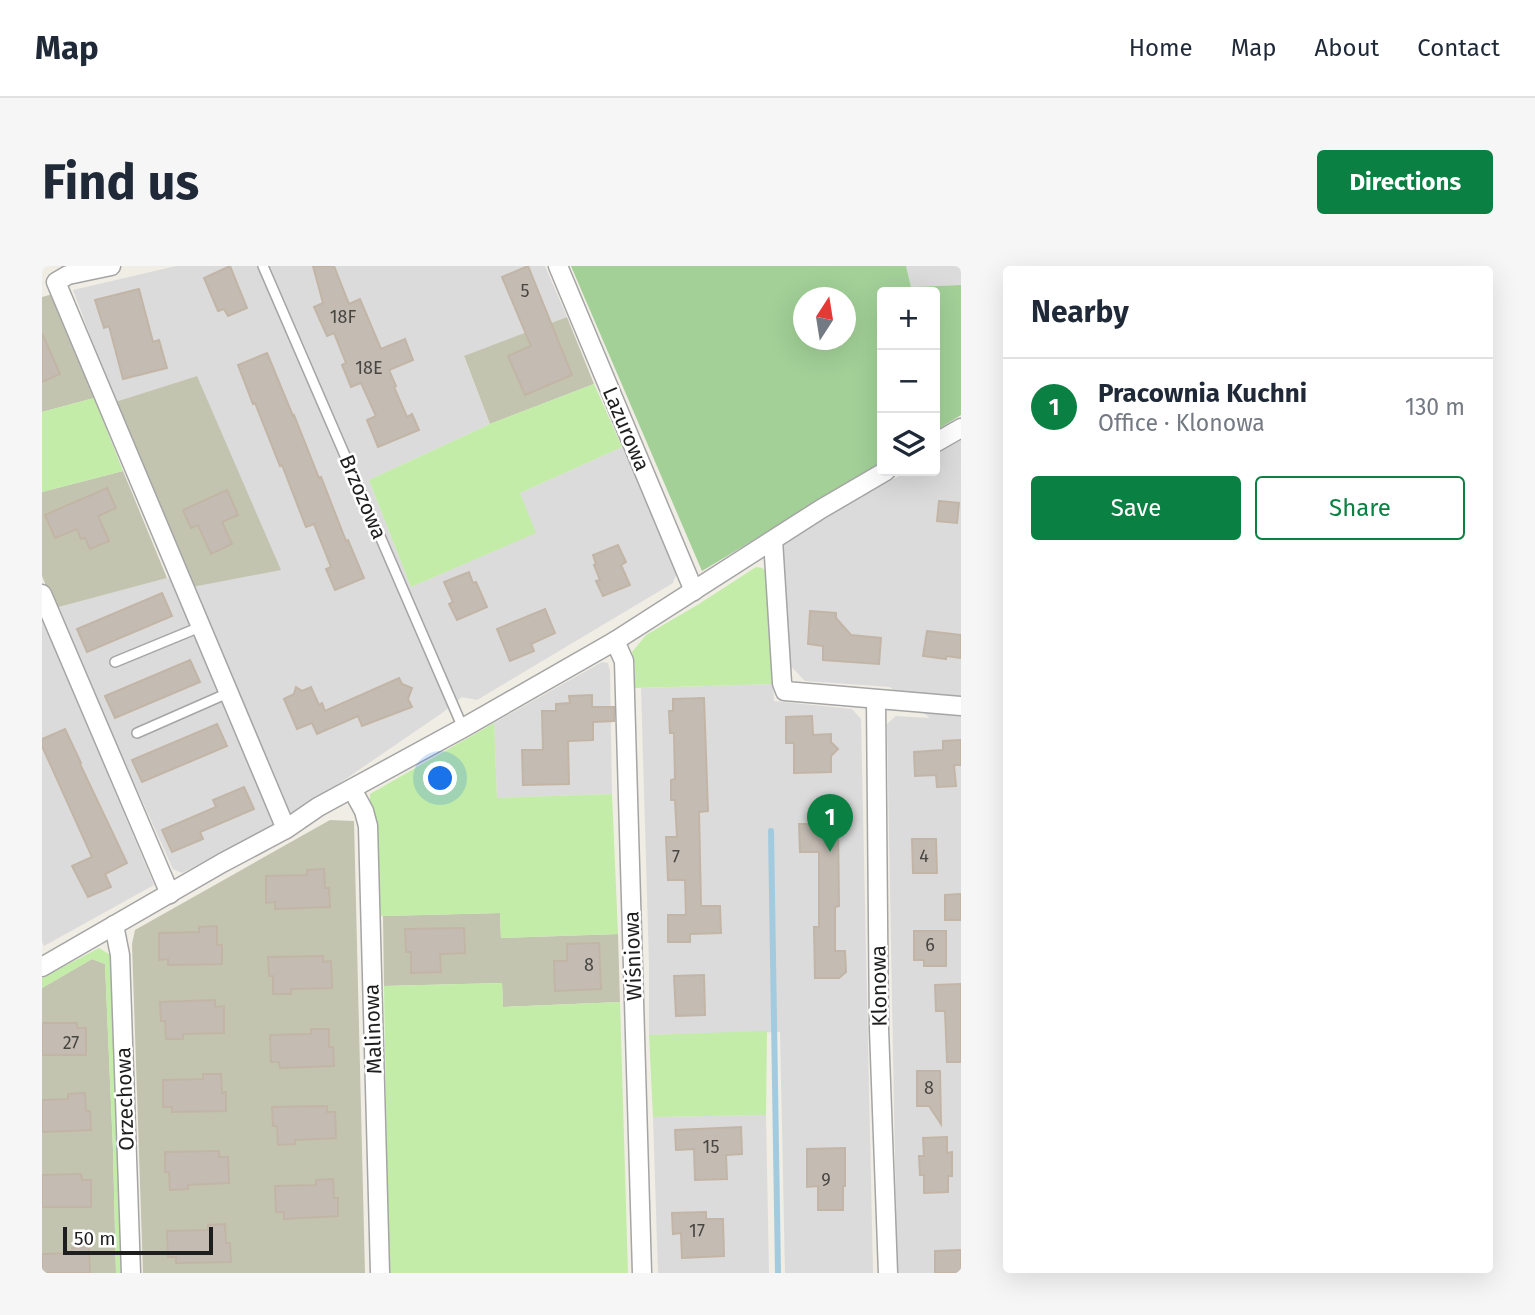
<!DOCTYPE html>
<meta charset="utf-8">
<style>
body{margin:0;font-family:"Fira Sans",sans-serif;background:#f6f6f7;color:#1f2937}
.controls{position:absolute;right:21px;top:21px;display:grid;overflow:hidden;border-radius:7px;box-shadow:0 7px 28px #0002}
.controls button{width:63px;height:63px;display:grid;place-items:center;padding:0;border:0;border-bottom:2px solid #e0e1e3;background:#fff;color:#1f2937;font:35px sans-serif}
.compass{position:absolute;left:751px;top:21px;width:63px;height:63px;border-radius:50%;background:#fff;box-shadow:0 7px 28px #0002;rotate:12deg}
.scale{position:absolute;left:21px;bottom:18px;width:150px;box-sizing:border-box;padding-left:7px;border:4px solid #1e1e1e;border-top:0;font-size:19px;line-height:24px;white-space:nowrap;color:#1e1e1e;-webkit-text-stroke:5px #fff;paint-order:stroke}
.you{position:absolute;left:399px;top:513px;width:24px;height:24px;margin:-18px;border:5px solid #fff;border-radius:50%;background:#1a73e8;box-shadow:0 0 0 10px #1a73e833}
.badge{display:grid;place-items:center;width:46px;height:46px;border-radius:50%;background:#0b8043;color:#fff;font-size:23px;font-weight:700}
.pin{position:absolute;translate:-50% -58px;filter:drop-shadow(0 2px 4px #0008)}
.pin::after{content:'';position:absolute;top:37px;width:24px;height:21px;background:inherit;clip-path:polygon(0 0,100% 0,50% 100%)}
.list{margin:0;padding:0;list-style:none}
h2{display:flex;justify-content:space-between;align-items:center;height:91px;margin:0;padding:0 28px;font-size:30px}
h2 small{font-size:23px;font-weight:400;color:#747a83}
.list li{display:grid;grid-template-columns:46px 1fr auto;gap:21px;align-items:center;box-sizing:border-box;height:98px;padding:0 28px;border-top:2px solid #e0e1e3}
.list b{display:block;font-size:26px;white-space:nowrap}
.list p{margin:0;font-size:23px;white-space:nowrap;color:#747a83}
.list em{font-size:23px;font-style:normal;color:#747a83}
.actions{display:flex;gap:14px;padding:21px 28px}
.actions a{flex:1;padding:16px 0;border:2px solid #0b8043;border-radius:7px;text-align:center;font-size:24px;color:#0b8043}
.actions .main{background:#0b8043;color:#fff}
.icon{flex:none;width:38px;height:38px;fill:none;stroke:currentColor;stroke-width:2;stroke-linecap:round;stroke-linejoin:round}
.map{position:relative;flex:none;width:919px;height:1007px;overflow:hidden;border-radius:7px}
header{display:flex;align-items:center;gap:42px;box-sizing:border-box;height:98px;padding:0 35px;background:#fff;border-bottom:2px solid #e0e1e3}
header strong{font-size:33px}
nav{display:flex;gap:38px;margin-inline-start:auto;font-size:24px}
.intro{display:flex;align-items:center;justify-content:space-between;box-sizing:border-box;height:168px;padding:0 42px}
h1{margin:0;font-size:49px}
.button{padding:18px 32px;border-radius:7px;background:#0b8043;color:#fff;font-size:24px;font-weight:700}
main{display:flex;gap:42px;padding:0 42px}
aside{flex:1;background:#fff;border-radius:7px;box-shadow:0 7px 28px #0002}
.map>svg:first-child{display:block}
</style>
<header>
<strong>Map</strong>
<nav><a>Home</a><a>Map</a><a>About</a><a>Contact</a></nav>
</header>
<div class="intro"><h1>Find us</h1><a class="button">Directions</a></div>
<main>
<div class="map">
<svg width="919" height="1007" viewBox="0 0 919 1007">
<rect width="100%" height="100%" fill="#f0ede4"/>
<g fill="#dcdbdb">
<path d="M134,0h369l22,51 -103,40 26,67 -121,56 42,107 124,-54 -15,-40 102,-46 55,125 -4,11 -196,117 -15,-3 -20,16 -149,102 -111,58 -9,-4 -118,-261 112,-30 25,9 5,-211 -82,26 -42,-112z"/>
<path d="M864,0h55v19l-50,2z"/>
<path d="M919,174v833h-64l-10,-549 9,-8 34,2 -40,-31 -85,-6 -17,-18 -6,-122 41,-25 45,-23 40,-22h27v-16z"/>
<path d="M0,352l112,267 -110,61 -2,-4z"/>
<path d="M560,396l6,1 2,8 2,123 -115,4 -3,-75z"/>
<path d="M731,418l1,17 78,8 9,10 12,554h-88l-5,-241 -131,3v-71l-8,-276z"/>
<path d="M724,849l3,158h-111l-5,-156z"/>
</g>
<g fill="#c2c4af">
<path d="M11,28l41,104 -52,14v-115z"/>
<path d="M525,51l27,67 -104,40 -26,-68z"/>
<path d="M155,110l84,194 -89,17 -77,-185z"/>
<path d="M81,205l44,107 -112,30 -13,-32v-84z"/>
<path d="M288,554l24,1 11,452h-222l-11,-329 3,-14z"/>
<path d="M458,647l1,25 117,-4 2,68 -117,5 -1,-24 -118,3 -1,-70z"/>
<path d="M50,693l13,5 8,186 3,123h-74v-285z"/>
</g>
<g fill="#c2eca8">
<path d="M552,118l28,63 -102,46 16,40 -125,54 -42,-107 121,-56z"/>
<path d="M52,132l29,73 -81,21v-80z"/>
<path d="M714,301l6,1 7,6 4,110 -138,4v-24l-3,-12 14,-17 53,-31z"/>
<path d="M452,457l3,75 115,-4 6,140 -117,4 -1,-25 -117,3 -5,-1 -5,-103 -3,-10v-8z"/>
<path d="M57,682l13,8 10,317h-6l-3,-123 -8,-186 -13,-5 -50,29v-10z"/>
<path d="M460,717l1,24 117,-5 8,271h-239l-5,-287z"/>
<path d="M725,765l-1,84 -113,2 -4,-82z"/>
</g>
<path fill="#a2d097" fill-rule="evenodd" d="M529,0h335l5,21 50,-2v130l-26,16v-139h-53v171l-180,108zM762,32h42v42h-42z"/>
<g fill="none" stroke-linecap="round" stroke-linejoin="round">
<path stroke="#a2cbdf" stroke-width="6" d="M729,565l7,442"/>
</g>
<g fill="#c4bcb3" stroke="#c2b5a6" stroke-width="2">
<path d="M188,0l17,42 -19,8 -4,-7 -6,2 -14,-33z"/>
<path d="M271,0h21l15,38 11,-5 21,50 24,-10 8,21 -24,10 7,16 -2,1 13,30 5,-3 7,16 -41,17 -11,-27 9,-4 -15,-33 -10,4 -9,-22 4,-2 -12,-30 -7,3 -13,-29 9,-4z"/>
<path d="M486,0l44,109 -47,20 -17,-39 23,-10 -29,-69z"/>
<path d="M97,23l14,53 6,-2 8,28 -44,11 -14,-53 -5,2 -9,-28z"/>
<path d="M0,67l18,41 -18,8z"/>
<path d="M225,87l26,63 1,-1 25,63 2,-1 25,64 2,-1 16,38 -29,12 -9,-21 5,-2 -17,-43 -8,3 -24,-62 -2,1 -25,-63 -2,1 -15,-39z"/>
<path d="M65,222l9,20 -18,8 11,25 -19,8 -5,-11 -4,1 -4,-10 -22,9 -10,-23z"/>
<path d="M185,224l11,25 -16,7 10,22 -21,10 -13,-29 -7,3 -8,-18z"/>
<path d="M897,235l20,2 -2,20 -20,-2z"/>
<path d="M576,279l8,17 -5,3 9,20 -27,11 -7,-15 4,-1 -6,-15 2,-1 -3,-9z"/>
<path d="M427,306l4,11 3,-1 11,25 -30,13 -8,-16 4,-2 -9,-20z"/>
<path d="M120,327l10,23 -85,36 -10,-23z"/>
<path d="M503,343l10,24 -24,11 3,7 -24,10 -13,-32z"/>
<path d="M768,345l26,2v5l15,17 30,3 -2,26 -56,-4v-14l-15,-2z"/>
<path d="M885,365l34,4v23l-15,-2v3l-23,-3z"/>
<path d="M148,394l10,22 -85,36 -10,-22z"/>
<path d="M357,412l3,6 10,4 -4,11 4,8 -50,19 -4,-10 -41,18 -5,-11 -15,6 -13,-30 10,-5 2,-7 6,4 9,-4 8,18 3,-2 3,8z"/>
<path d="M550,429v12h22v14l-21,1v18l-25,1 1,43 -46,1 -1,-35h21l-1,-39h14v-7l14,-1 -1,-7z"/>
<path d="M662,432l4,113 -9,1 2,94h19l1,27 -31,1v8h-22v-27h18l-1,-35h-17l-2,-43h11l-2,-37h-4v-20l4,-1 -1,-46h-4l-1,-22h4v-12z"/>
<path d="M770,450l1,19 18,-1v8l7,7 -7,7v16l-37,1v-30h-8v-26z"/>
<path d="M175,458l10,22 -85,36 -10,-22z"/>
<path d="M23,463l16,34 -1,1 47,99 -22,11 6,13 -23,10 -16,-31 20,-9 -50,-111v-7z"/>
<path d="M919,474v25h-7l2,21 -19,1 -1,-12 -21,1 -1,-24 29,-2v-9z"/>
<path d="M202,521l10,22 -54,23 3,7 -31,13 -10,-22 54,-23 -3,-7z"/>
<path d="M757,558h39l1,82 -4,1v44h10l1,21 -7,6h-24l-1,-51h5v-75h-19z"/>
<path d="M870,573h24l1,34h-24z"/>
<path d="M282,603l1,19h4l1,19 -55,2v-7l-9,1v-27l41,-1v-5z"/>
<path d="M919,628v26h-16v-25z"/>
<path d="M175,660v19h5v19l-54,1v-6l-9,1v-27l40,-1v-5z"/>
<path d="M422,662l1,25 -25,1 1,18 -30,1v-21h-5l-1,-23z"/>
<path d="M872,665h32v35h-22v-6h-10z"/>
<path d="M557,677l2,46 -46,2 -1,-30h13v-17z"/>
<path d="M281,690v6l8,-1 1,27 -41,1v5h-18v-18h-4l-1,-19z"/>
<path d="M662,709l1,40 -29,1 -2,-40z"/>
<path d="M919,718v78h-14l-2,-51h-9l-1,-26z"/>
<path d="M173,734v7l9,-1v27l-41,1v5h-17l-1,-18h-4l-1,-19z"/>
<path d="M0,757h35v5h9v27h-44z"/>
<path d="M269,763h18v18h4l1,19 -54,2 -1,-6h-8l-1,-27 41,-1z"/>
<path d="M875,805h23l1,53 -12,-18h-12z"/>
<path d="M161,808h18l1,19 4,-1v19l-54,1v-5h-9v-27l40,-1z"/>
<path d="M43,827l1,18h4l1,19 -49,2v-32l26,-1v-5z"/>
<path d="M285,840v6h8l1,26 -41,2v4l-17,1 -1,-19h-4l-1,-19z"/>
<path d="M699,861l1,27 -16,1 1,24 -32,1 -1,-31 -18,1 -1,-20z"/>
<path d="M905,871v16l5,-1v24h-4v16l-24,1v-18h-4l-1,-19h5l-1,-18z"/>
<path d="M803,882v38h-2v24h-25v-24l-11,1v-38z"/>
<path d="M177,885v6h9l1,26 -41,2v4l-18,1 -1,-18h-4v-20z"/>
<path d="M39,908l1,6h9v27h-49v-32z"/>
<path d="M291,913l1,19h4v18l-54,3v-7h-8l-1,-26 41,-1v-5z"/>
<path d="M664,946v7h17l1,37 -42,2 -1,-25 -8,1 -1,-21z"/>
<path d="M183,958l1,19h4l1,19 -55,1v-6h-8l-1,-26 41,-1v-5z"/>
<path d="M47,981l1,26h-48v-19l30,-1v-5z"/>
<path d="M919,984v23h-26v-22z"/>
</g>
<g fill="none" stroke-linecap="round" stroke-linejoin="round">
<g stroke="#a5a5a5" stroke-width="12">
<g id="lane">
<path d="M221,0l200,462"/>
<path d="M73,396l85,-35"/>
<path d="M95,467l91,-40"/>
</g>
</g>
<g stroke="#a5a5a5" stroke-width="21">
<g id="street">
<path d="M69,0l-43,9 -12,7 230,547"/>
<path d="M516,0l136,325"/>
<path d="M893,177l26,-15"/>
<path d="M731,274l9,143 3,8 176,15"/>
<path d="M0,328l128,300"/>
<path d="M573,375l9,20 18,612"/>
<path d="M834,434l3,329 9,244"/>
<path d="M310,523l12,22 4,15 12,447"/>
<path d="M72,659l6,30 11,318"/>
<path d="M0,701l180,-104 64,-34 32,-22 145,-79 152,-87 206,-132 65,-38"/>
</g>
</g>
<use href="#lane" stroke="#fff" stroke-width="9"/>
<use href="#street" stroke="#fff" stroke-width="18"/>
</g>
<g text-anchor="middle" stroke-width="5" stroke-linejoin="round" paint-order="stroke">
<g font-size="18" fill="#484643">
<text x="483" y="31">5</text>
<text x="301" y="57">18F</text>
<text x="327" y="108">18E</text>
<text x="882" y="596">4</text>
<text x="634" y="597">7</text>
<text x="888" y="685">6</text>
<text x="547" y="705">8</text>
<text x="29" y="783">27</text>
<text x="887" y="828">8</text>
<text x="669" y="887">15</text>
<text x="784" y="920">9</text>
<text x="655" y="971">17</text>
</g>
<g font-size="21" fill="#1e1e1e" stroke="#fff">
<text transform="translate(584 163) rotate(67)" y="7">Lazurowa</text>
<text transform="translate(321 231) rotate(67)" y="7">Brzozowa</text>
<text transform="translate(591 690) rotate(-92)" y="7">Wiśniowa</text>
<text transform="translate(837 720) rotate(-91)" y="7">Klonowa</text>
<text transform="translate(331 763) rotate(-92)" y="7">Malinowa</text>
<text transform="translate(83 833) rotate(-92)" y="7">Orzechowa</text>
</g>
</g>
</svg>
<div class="controls">
<button>+</button>
<button>−</button>
<button><svg class="icon" aria-label="layers" viewBox="0 0 24 24"><path d="M12 4l9 5-9 5-9-5zM3 14l9 5 9-5"/></svg></button>
</div>
<svg class="compass" viewBox="-18 -18 36 36"><path d="M0-13l5 13h-10z" fill="#e53935"/><path d="M0 13l5-13h-10z" fill="#747a83"/></svg>
<div class="scale">50 m</div>
<div class="you"></div>
<div class="pin badge" style="left:788px;top:586px">1</div>
</div>
<aside>
<h2>Nearby<small></small></h2>
<ul class="list">
<li><span class="badge">1</span><div><b>Pracownia Kuchni</b><p>Office · Klonowa</p></div><em>130 m</em></li>
</ul>
<div class="actions"><a class="main">Save</a><a>Share</a></div>
</aside>
</main>
